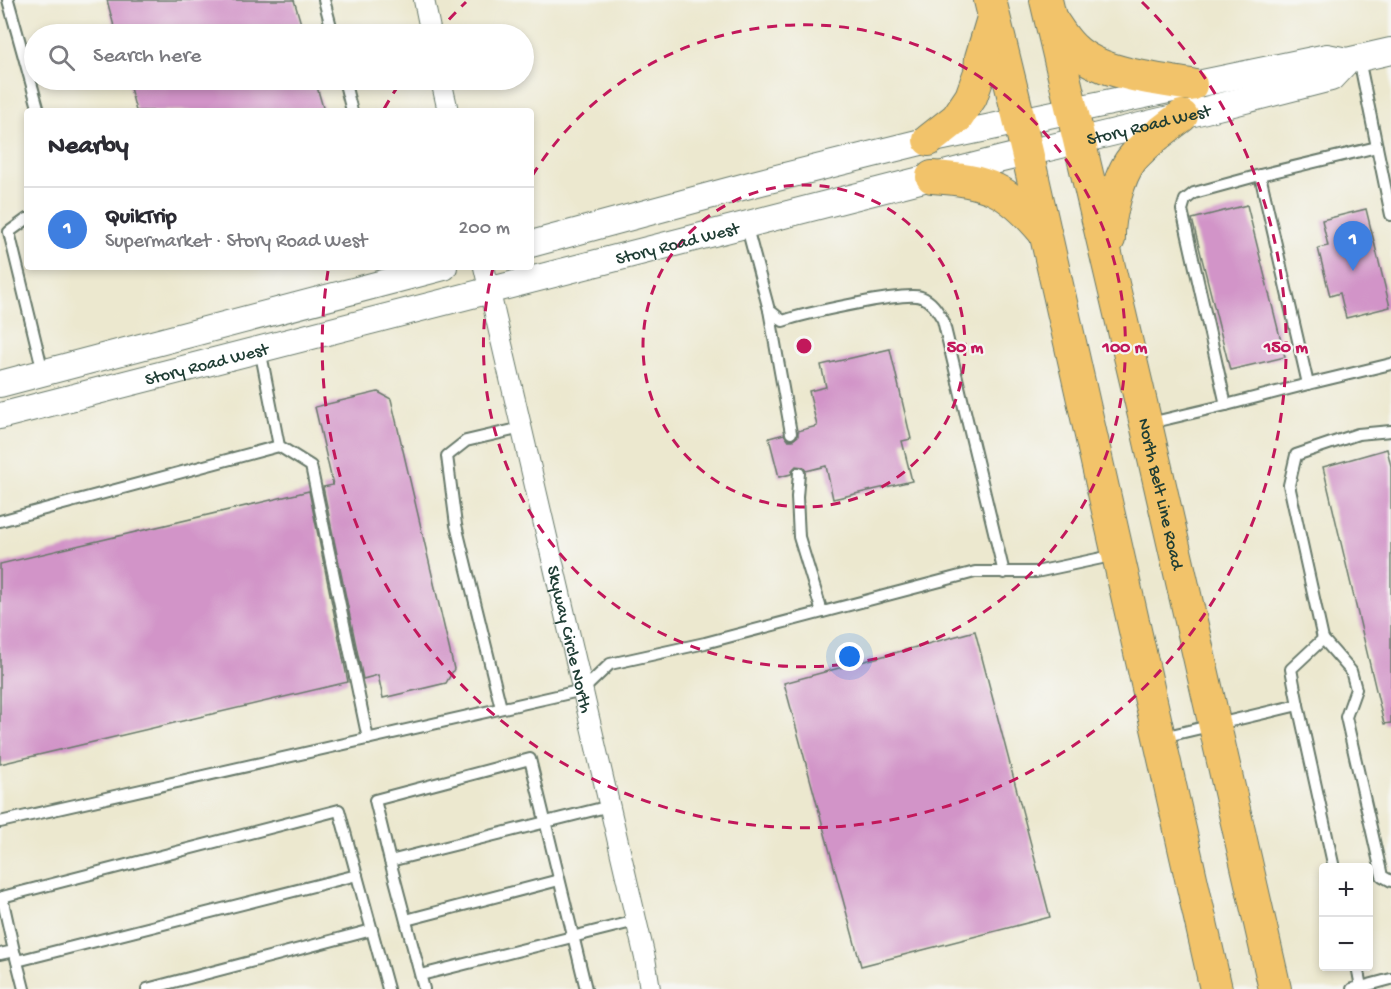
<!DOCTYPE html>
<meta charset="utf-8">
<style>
body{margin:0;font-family:"Gochi Hand",sans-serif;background:#f7f7f7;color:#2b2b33}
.controls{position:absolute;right:18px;bottom:18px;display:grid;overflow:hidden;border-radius:6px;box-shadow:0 3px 9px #0003}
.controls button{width:54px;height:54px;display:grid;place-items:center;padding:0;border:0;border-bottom:2px solid #e1e1e2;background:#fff;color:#2b2b33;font:30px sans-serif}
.you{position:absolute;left:850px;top:657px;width:21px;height:21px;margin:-15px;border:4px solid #fff;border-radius:50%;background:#1a73e8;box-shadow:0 0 0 9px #1a73e833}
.badge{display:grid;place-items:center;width:39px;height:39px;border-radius:50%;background:#111827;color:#fff;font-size:20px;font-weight:700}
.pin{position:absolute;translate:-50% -50px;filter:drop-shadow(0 2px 3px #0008)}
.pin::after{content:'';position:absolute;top:32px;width:21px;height:18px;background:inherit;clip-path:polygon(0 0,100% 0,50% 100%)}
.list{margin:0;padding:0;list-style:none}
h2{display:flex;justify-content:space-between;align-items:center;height:78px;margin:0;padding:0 24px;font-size:26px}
h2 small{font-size:20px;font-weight:400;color:#7c7c81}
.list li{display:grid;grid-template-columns:39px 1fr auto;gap:18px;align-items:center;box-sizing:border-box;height:84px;padding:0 24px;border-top:2px solid #e1e1e2}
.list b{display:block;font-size:22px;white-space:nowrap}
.list p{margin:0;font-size:20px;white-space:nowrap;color:#7c7c81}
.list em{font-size:20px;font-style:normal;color:#7c7c81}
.icon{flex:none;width:33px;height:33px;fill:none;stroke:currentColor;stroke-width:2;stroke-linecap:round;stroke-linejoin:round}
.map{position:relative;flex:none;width:1391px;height:989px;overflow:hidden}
.search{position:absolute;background:#fff;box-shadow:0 3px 9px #0003;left:24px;top:24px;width:510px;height:66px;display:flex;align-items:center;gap:15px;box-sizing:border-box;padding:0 21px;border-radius:33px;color:#7c7c81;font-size:22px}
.panel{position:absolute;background:#fff;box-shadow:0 3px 9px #0003;left:24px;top:108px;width:510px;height:162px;border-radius:6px}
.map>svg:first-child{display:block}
</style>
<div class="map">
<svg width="1391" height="989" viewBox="0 0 1391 989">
<rect width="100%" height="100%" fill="#f6f6f2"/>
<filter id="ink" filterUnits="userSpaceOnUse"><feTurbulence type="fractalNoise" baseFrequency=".0167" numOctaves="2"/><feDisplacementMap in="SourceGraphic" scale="12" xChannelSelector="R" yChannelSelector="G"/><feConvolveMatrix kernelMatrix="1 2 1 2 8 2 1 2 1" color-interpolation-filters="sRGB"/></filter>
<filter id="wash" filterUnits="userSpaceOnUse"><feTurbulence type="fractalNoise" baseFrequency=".008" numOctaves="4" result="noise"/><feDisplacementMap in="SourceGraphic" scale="24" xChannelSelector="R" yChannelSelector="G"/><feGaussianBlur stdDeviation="1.35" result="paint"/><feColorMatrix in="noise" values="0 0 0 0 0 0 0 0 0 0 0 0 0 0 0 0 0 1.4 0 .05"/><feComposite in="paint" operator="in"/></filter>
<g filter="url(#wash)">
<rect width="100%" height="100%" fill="#ece8cf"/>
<g id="blocks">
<g fill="#d294c8">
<path d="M107,0h187l10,34h-188z"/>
<path d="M128,80h187l9,31h-188z"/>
<path d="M1247,205l38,152 -55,13 -38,-151z"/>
<path d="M1366,209l24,98 -44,11 -6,-25 -10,3 -12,-48 10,-2 -6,-26z"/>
<path d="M890,349l21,90 -9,2 10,40 -79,18 -7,-33 -20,5 -3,-4 -7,-1 -3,3 -2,5 -12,3 -10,-39 15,-4 4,6h5l5,-4v-5l19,-5 -8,-35 17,-4 -5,-22z"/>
<path d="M378,392l13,7 63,270 -8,14 -63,15 -5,-23 -15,4 -40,-192 10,-2 -18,-78z"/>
<path d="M1387,449l4,17v257l-7,1 -61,-257z"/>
<path d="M309,491l39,191 -348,82v-200z"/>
<path d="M975,631l75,286 -189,49 -77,-283z"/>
</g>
</g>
</g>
<g filter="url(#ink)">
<use href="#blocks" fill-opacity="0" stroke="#67796a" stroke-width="1.5"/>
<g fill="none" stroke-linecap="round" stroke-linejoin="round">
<g stroke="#67796a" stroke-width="14">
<g id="service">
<path d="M8,0l31,111"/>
<path d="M324,0l9,34"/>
<path d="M344,80l8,31"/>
<path d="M1377,147l14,68"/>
<path d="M27,219l-18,13 34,140"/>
<path d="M746,224l23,86 14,11c20,-7 122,-30 138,-24 11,4 16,13 22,23l61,253"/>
<path d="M769,310l22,123"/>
<path d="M260,349l19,97 32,20 57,273"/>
<path d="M1308,384l83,-20"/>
<path d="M1226,405l82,-21 -48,-209"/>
<path d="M1150,423l76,-18 -44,-195 3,-10 9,-7 66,-18 117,-28 -18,-88"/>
<path d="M799,473l-2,24 2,40 23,75"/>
<path d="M0,521l279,-75"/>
<path d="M1323,639l28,32 5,18 -10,28 36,159 9,5"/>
<path d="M1298,705l-7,-36 32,-30 -34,-154 7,-30 62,-21 33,-3"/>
<path d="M501,708l-45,-183 -9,-69 19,-15 56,-13"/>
<path d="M1163,737l135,-32 36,163"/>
<path d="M0,822l583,-132 27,-26 95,-21 270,-71h61l80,-17"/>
<path d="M390,861l-15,-61 155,-41 56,230"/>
<path d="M406,920l153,-40"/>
<path d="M0,954l14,-3 -12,-54 337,-87 49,179"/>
<path d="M15,954l9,35"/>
<path d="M17,961l340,-86"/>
<path d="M421,975l215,-54"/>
<path d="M147,989l225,-59"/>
<path d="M424,989l-34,-128 220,-55"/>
<path d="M1352,989l9,-2 -4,-21"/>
<path d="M1361,989v-2l30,-8"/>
</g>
</g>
<g stroke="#67796a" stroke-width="22">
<g id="minor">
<path d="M424,0l7,34"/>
<path d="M441,80l7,31"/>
<path id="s1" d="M484,267l161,691 5,31"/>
</g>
</g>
<g stroke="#67796a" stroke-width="28">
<g id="tertiary">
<path d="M531,244l226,-61 172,-43 398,-83 20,4 44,-10"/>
<path d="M0,384l444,-117"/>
<path id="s2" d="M0,416l1002,-257 180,-43 149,-38 16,-17"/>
</g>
</g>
<g stroke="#67796a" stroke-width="34">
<g id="primary">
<path d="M990,0l37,152 189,837"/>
<path id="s3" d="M1046,0l100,424 129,565"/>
<path d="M1053,22c6,9 12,19 20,26 26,26 82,31 118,37"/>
<path d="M929,140l28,-22 14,-21 9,-25 1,-14 12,-40"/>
<path d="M932,177c55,3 76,12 112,55"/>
<path d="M1109,239c-1,-21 10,-64 23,-80 14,-17 33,-30 50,-43"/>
</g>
</g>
<use href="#service" stroke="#fff" stroke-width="10"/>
<use href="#minor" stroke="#fff" stroke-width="20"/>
<use href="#tertiary" stroke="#fff" stroke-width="26"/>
<use href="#primary" stroke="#f2c36a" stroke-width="32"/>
</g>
</g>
<g fill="none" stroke="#c2185b" stroke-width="3" stroke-dasharray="10 8">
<circle cx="804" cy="346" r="161"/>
<path d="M532 176A321 321 0 1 1 493 268"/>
<path d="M384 109A482 482 0 0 1 402 80M437 33A482 482 0 0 1 466 2M1142 2A482 482 0 1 1 328 271"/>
</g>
<g text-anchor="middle" stroke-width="4.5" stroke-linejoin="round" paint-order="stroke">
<g font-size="18" fill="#1f3d34" stroke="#f6f6f2">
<text dy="6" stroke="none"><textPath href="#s2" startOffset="1185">Story Road West</textPath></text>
<text dy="6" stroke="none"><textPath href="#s2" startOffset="699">Story Road West</textPath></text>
<text dy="6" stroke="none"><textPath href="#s2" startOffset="213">Story Road West</textPath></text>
<text dy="6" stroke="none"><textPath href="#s3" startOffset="507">North Belt Line Road</textPath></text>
<text dy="6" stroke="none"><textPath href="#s1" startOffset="382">Skyway Circle North</textPath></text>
</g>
</g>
<circle cx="804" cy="346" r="9" fill="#c2185b" stroke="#f6f6f2" stroke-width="3"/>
<g font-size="18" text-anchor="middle" font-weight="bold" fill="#c2185b" stroke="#f6f6f2" stroke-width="4.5" stroke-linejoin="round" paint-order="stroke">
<text x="965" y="352">50 m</text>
<text x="1125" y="352">100 m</text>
<text x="1286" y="352">150 m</text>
</g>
</svg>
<div class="controls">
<button>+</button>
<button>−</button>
</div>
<div class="you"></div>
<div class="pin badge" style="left:1353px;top:271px;background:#3f7fe0">1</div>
<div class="search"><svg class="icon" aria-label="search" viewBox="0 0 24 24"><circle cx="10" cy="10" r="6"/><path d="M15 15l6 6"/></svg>Search here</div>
<section class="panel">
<h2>Nearby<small></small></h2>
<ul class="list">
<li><span class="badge" style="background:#3f7fe0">1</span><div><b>QuikTrip</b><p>Supermarket · Story Road West</p></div><em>200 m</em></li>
</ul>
</section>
</div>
